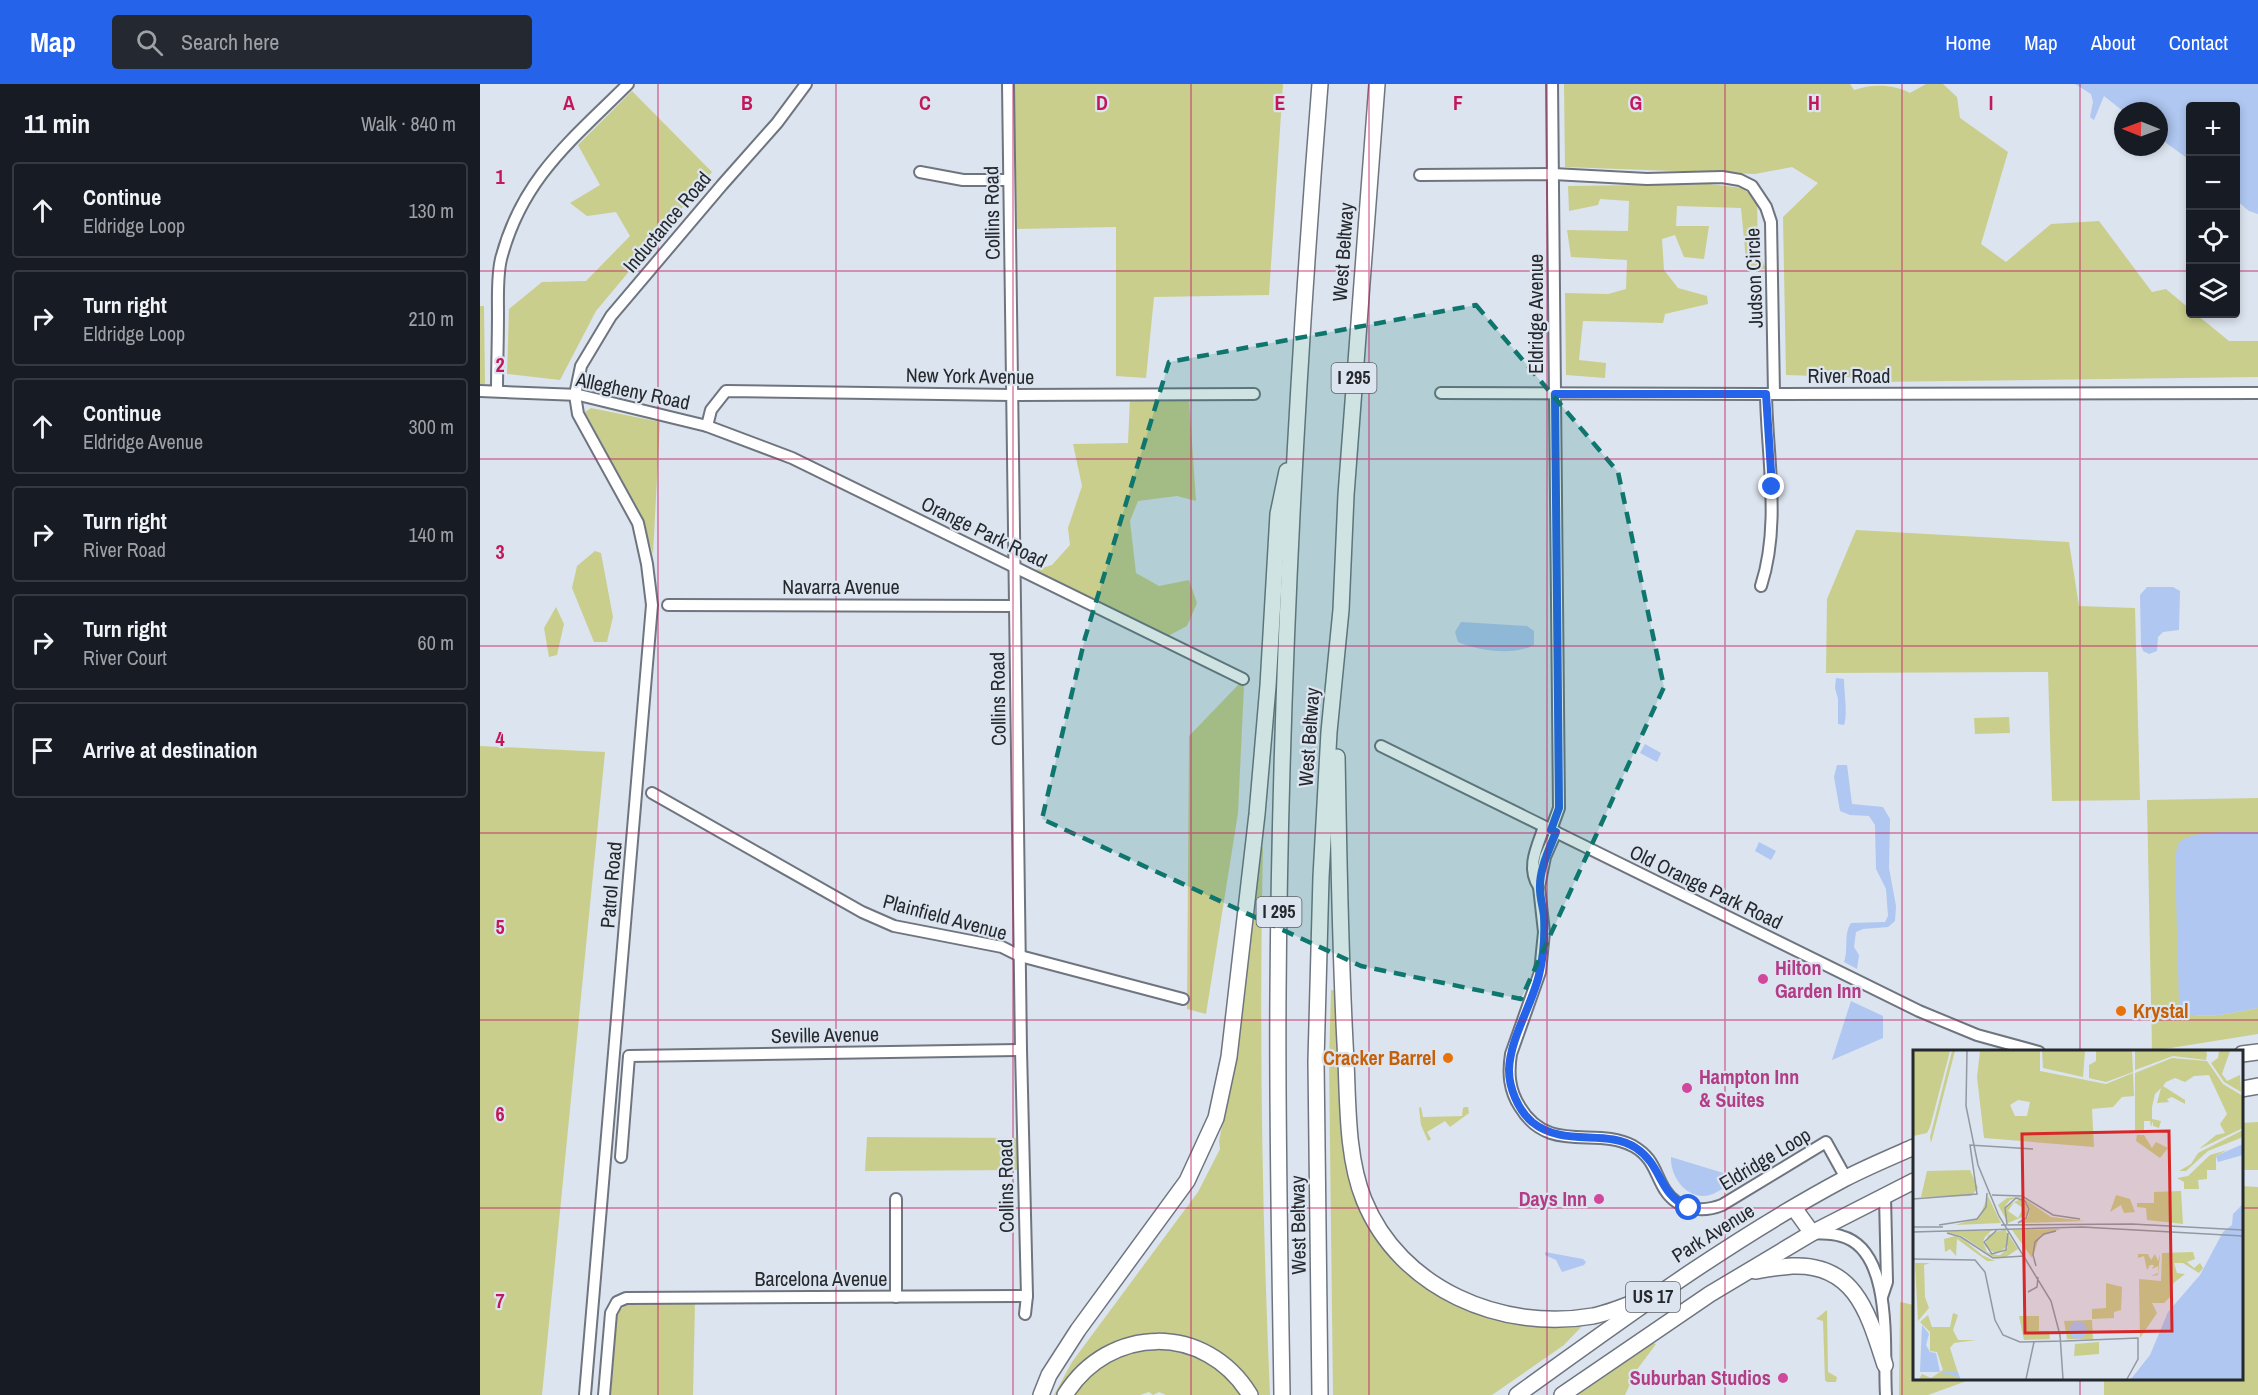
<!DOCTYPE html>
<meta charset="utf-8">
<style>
body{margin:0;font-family:"Archivo Narrow",sans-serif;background:#242831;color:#f1f3f6}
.controls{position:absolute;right:18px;top:18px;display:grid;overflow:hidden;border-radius:6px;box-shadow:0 3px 9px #0003}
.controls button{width:54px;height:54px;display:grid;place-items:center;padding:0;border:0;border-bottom:2px solid #363941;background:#171b24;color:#f1f3f6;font:30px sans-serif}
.compass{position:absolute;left:1634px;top:18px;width:54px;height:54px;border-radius:50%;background:#171b24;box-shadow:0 3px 9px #0003;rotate:271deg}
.stop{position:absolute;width:18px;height:18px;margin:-14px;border:4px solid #2563eb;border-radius:50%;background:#fff}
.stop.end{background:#2563eb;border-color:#fff;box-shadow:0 2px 6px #0008}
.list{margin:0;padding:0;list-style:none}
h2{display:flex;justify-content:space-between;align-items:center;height:78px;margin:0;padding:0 24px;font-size:26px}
h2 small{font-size:20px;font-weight:400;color:#9ea1a6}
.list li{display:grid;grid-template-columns:39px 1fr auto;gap:18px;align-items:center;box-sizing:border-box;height:96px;margin:0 12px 12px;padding:0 12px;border:2px solid #363941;border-radius:6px}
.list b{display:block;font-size:22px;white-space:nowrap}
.list p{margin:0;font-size:20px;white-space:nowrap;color:#9ea1a6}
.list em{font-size:20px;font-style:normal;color:#9ea1a6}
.icon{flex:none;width:33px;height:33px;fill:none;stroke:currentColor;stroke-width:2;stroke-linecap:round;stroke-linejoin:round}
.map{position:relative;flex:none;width:1778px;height:1311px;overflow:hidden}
header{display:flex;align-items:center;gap:36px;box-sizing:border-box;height:84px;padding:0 30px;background:#2563eb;color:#fff}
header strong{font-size:28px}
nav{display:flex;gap:33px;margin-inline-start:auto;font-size:21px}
.search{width:420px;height:54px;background:#242831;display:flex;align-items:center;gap:15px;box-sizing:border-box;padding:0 21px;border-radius:6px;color:#9ea1a6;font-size:22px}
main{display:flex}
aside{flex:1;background:#171b24}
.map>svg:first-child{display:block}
</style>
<header>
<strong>Map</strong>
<div class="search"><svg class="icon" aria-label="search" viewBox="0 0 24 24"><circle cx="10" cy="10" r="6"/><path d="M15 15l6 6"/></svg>Search here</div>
<nav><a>Home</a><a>Map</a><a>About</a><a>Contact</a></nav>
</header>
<main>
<aside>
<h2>11 min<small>Walk · 840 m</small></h2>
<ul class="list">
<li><svg class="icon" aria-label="ahead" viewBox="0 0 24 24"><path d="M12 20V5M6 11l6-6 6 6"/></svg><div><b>Continue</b><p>Eldridge Loop</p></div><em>130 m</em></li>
<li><svg class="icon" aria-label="right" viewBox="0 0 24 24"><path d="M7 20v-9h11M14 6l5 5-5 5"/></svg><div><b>Turn right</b><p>Eldridge Loop</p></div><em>210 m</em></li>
<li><svg class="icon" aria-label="ahead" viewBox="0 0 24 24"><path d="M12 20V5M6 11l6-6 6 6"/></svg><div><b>Continue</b><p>Eldridge Avenue</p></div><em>300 m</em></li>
<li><svg class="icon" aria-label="right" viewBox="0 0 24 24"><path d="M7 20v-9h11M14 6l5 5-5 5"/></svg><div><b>Turn right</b><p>River Road</p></div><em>140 m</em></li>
<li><svg class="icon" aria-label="right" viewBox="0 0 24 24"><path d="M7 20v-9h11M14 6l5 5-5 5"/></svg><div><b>Turn right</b><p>River Court</p></div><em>60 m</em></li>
<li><svg class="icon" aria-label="arrive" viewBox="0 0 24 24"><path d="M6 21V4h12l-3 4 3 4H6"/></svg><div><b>Arrive at destination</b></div></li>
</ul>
</aside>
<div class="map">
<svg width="1778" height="1311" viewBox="0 0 1778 1311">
<rect width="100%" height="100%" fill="#dce4ef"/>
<g fill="#c9ce8d">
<path d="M532,0h271l-14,211 -115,2 -8,81 -30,-2v-149l-102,2z"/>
<path d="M1084,0h286l4,6c18,-6 39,-6 56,3l16,-9h17l14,13 3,21 48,34 -27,92 25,18 45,-38 48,-3 53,71 14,-3 24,20v5h6l33,27h29v36l-382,5 -29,-5 -61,-2 -3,-158 35,-34 -26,-16 -37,7 -190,-7z"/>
<path d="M152,7l80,81 -116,139 -36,69 -53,-6 2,-65 33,-27 44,-1 44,-45 -14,-24 -29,4 -17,-13 30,-18 -22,-40z"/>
<path d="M1230,100l32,4 15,12 1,51 8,18 -19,1 -6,-62 -64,-2 -1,20h33l-5,33 -20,-2 -9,-22 -13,4 2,31 14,18 29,8 1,8 -43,10 -2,9 -80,-2 -4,39 27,3 -1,15 -39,-3 -1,-82 43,1 18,-5 1,-29 -56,-3 -4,-27 61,1 1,-30 -29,-2 -2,6 -29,6 -1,-25z"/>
<path d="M0,222h4l1,78h-5z"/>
<path d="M650,315h59l7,102 -19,-5 -39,5 -8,20 6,52 23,13 30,-6 8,23 -10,23 -19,10 -133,-66 17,-5 18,-20 -2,-17 14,-42 -9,-42 55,-1z"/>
<path d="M111,324l69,14 -7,132 -12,-39 -56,-103z"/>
<path d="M1376,446l213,12 10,64 56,2 5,192 -88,1 -4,-129 -222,1 1,-74z"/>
<path d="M115,467l6,2 12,64 -6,25h-13l-22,-54 5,-22z"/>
<path d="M76,523l8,17 -7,31 -8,2 -5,-29z"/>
<path d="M760,599l4,3 -6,127 -32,201 -19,-5 2,-273z"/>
<path d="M1529,633l1,16 -35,1 -1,-16z"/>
<path d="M0,662l125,6 -63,643h-62z"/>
<path d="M1778,714v34l-46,1 -27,180c23,7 49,-1 73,-5v26l-106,17 -5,-251z"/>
<path d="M780,763h3c-4,183 -1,365 7,548h-16l-29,-36 -91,-19 -74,55h-6l18,-33 126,-170 22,-43 -1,-8c21,-97 30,-196 41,-294z"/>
<path d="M851,906l7,1 25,219 86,88 136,25 -21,22 -72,50h-159l-4,-333z"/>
<path d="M941,1023l2,10 39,-1 1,-8 2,-1h3l1,6 -19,14 -5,-6 -18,11 4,7 -3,2 -7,-16 -2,-17z"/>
<path d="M1778,1038v48h-16v-47z"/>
<path d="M387,1053l150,1 1,32 -153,1z"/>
<path d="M1762,1102l16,1v208h-154v-16l138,-1z"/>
<path d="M215,1218l-2,93h-84l6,-74 5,-11 8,-6z"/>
<path d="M1420,1218l14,3v73l58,1 -44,16h-29z"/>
<path d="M1347,1226l1,62 9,5 -1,5h-9l-2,-2 -2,-59 -7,-2z"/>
<path d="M1173,1259l3,1 -20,27 -11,24h-47z"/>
<path d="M684,1264c35,7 55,17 77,47h-75l-7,-3 -6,3 -4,-3 -9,3h-69c22,-33 54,-45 93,-47z"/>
</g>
<g fill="#afc7f1">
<path d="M1595,0h183v130l-9,-3 -13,-11v-94h-46v54l-31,-22v-27h-36l-19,-15 -10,24 -4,-3 3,-15 -2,-8z"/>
<path d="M1667,503h26l7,4 -1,39 -16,2 -5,5 -1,14 -8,3 -6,-3 -2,-6 -1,-50z"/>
<path d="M981,538l66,4 7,5v14c-21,11 -54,6 -76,-3l-3,-10z"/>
<path d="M1356,594l8,1c0,13 4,36 0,46l-6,-1v-25l-3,-11z"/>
<path d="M1165,660l16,9 -4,9 -17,-9z"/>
<path d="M1357,681h10l5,39 31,3 7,12 -1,49 7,38 -1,15 -7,6 -25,2 -7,3 -2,15 5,8 -2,14 -13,-7c5,-13 -1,-27 7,-39l34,-1 3,-6 -2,-27 -10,-20 -1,-44 -6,-9 -19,-1 -10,-4 -6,-34z"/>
<path d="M1778,748v176c-24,4 -50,12 -74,5l-5,-8 -4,-148c1,-4 2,-10 4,-14 12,-14 61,-11 79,-11z"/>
<path d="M1279,758l17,9 -5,9 -16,-9z"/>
<path d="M1371,917l32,15v22l-51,22z"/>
<path d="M1191,1073l62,19 1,5c-7,4 -14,10 -21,13 -23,9 -43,-15 -42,-37z"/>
<path d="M1065,1168l38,7 3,3 -2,3 -22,7 -6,-12 -11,-5z"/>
</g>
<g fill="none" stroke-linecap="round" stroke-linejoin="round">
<g stroke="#6f757f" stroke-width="14">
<g id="minor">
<path d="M528,0l13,966 6,246 -2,18"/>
<path d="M440,88l43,8h46"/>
<path d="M940,91l133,-1 94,5 75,-2 18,3 12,6 14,21 5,15 3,172"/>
<path d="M0,307l99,4 128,31 85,32 451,221"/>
<path d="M17,307c0,-25 1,-51 1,-77 0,-18 -1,-38 3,-55 21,-81 71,-119 127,-175"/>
<path d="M961,309l325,1 492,-1"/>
<path d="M227,342l4,-16 15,-19 286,4 242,-1"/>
<path d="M1281,502c20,-62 6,-128 5,-192"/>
<path d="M188,521l347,1"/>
<path d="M901,662l538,265 58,24 62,17"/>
<path d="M172,709l210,119 32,14 108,21 18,9 163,43"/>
<path d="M1071,746l8,-22 -7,-724"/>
<path d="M1076,748l-11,25 -6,30 5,45 -4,40 -29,82c-3,19 -2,36 9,53 29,48 76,19 113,39 21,12 21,26 32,44 13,20 37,23 57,15l104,-63 20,36"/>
<path d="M1059,803c-13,-19 -2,-40 5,-60"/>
<path d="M141,1073l8,-101 392,-6"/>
<path d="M1333,1149c9,1 19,0 28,3 54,14 42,117 45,159"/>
<path d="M416,1213v-98"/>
<path d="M1402,1213l5,-15 -2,-85"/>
<path d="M105,1311l67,-790 -5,-41 -9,-41 -60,-109 -3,-19 6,-29 30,-50 111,-131 55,-62 29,-39"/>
<path d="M124,1311l7,-82 6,-11 9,-4 401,-2"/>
</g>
</g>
<g stroke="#6f757f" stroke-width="18">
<g id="highway">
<path d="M857,673c2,101 3,203 9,304 2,45 1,97 18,139 36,89 138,132 229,116 24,-5 46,-16 69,-25"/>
<path d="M1762,970l16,-2"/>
<path d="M1762,1005l16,-3"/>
<path d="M1314,1124l18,25"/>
<path d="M1275,1187c12,-2 25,-4 37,-5 64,-3 77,50 93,99"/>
<path d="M561,1311l8,-20 29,-45 109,-149 29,-63 13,-61 28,-243 11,-128 10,-172 9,-43"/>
<path d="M585,1311c44,-71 141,-72 185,0"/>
<path d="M802,1311c-2,-134 -5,-268 -4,-402 2,-304 18,-607 42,-909"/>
<path d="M840,1311l-4,-334 5,-184 8,-145 12,-122 5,-115 31,-411"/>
<path d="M1037,1311c106,-76 211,-154 327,-216 23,-12 47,-22 70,-32"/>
<path d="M1082,1311l148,-101 102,-61 102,-52"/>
</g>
</g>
<use href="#minor" stroke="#fff" stroke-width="10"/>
<use href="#highway" stroke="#fff" stroke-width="15"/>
</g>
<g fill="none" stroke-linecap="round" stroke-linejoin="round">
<path stroke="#2563eb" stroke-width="8" d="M1209,1124c-32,-15 -26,-42 -53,-60 -30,-20 -72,0 -104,-26 -14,-12 -23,-34 -23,-52 1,-32 23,-65 30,-95 5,-20 6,-40 5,-59 -1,-9 -4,-18 -4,-27 -1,-19 9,-39 16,-57l-5,-2 8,-22 -4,-414h211l6,93"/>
</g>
<path fill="#0f766e" fill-opacity="0.2" stroke="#0f766e" stroke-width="4.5" stroke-dasharray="12 8" stroke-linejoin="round" d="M996,221l142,167 46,215 -143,312 -160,-33 -319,-147 43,-181 84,-276z"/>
<path fill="none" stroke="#c2185b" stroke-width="1.5" stroke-opacity="0.55" d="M178,0v1311M356,0v1311M533,0v1311M711,0v1311M889,0v1311M1067,0v1311M1245,0v1311M1422,0v1311M1600,0v968M0,187h1710M1756,187h22M0,375h1778M0,562h1778M0,749h1778M0,936h1778M0,1124h1434M1762,1124h16M1600,1294v17"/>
<g fill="#d1479c" stroke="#dce4ef" stroke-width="2">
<circle cx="1283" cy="895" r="6"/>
<circle cx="1207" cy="1004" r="6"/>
<circle cx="1119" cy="1115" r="6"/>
<circle cx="1303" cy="1294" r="6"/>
</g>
<g fill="#e8710a" stroke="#dce4ef" stroke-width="2">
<circle cx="1641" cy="927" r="6"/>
<circle cx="968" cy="974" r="6"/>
</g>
<g text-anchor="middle" stroke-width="4.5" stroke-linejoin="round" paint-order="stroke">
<g fill="#dce4ef" stroke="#5c6066" stroke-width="1.5">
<rect x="851.5" y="279" width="45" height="30" rx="4.5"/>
<rect x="776.5" y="813" width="45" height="30" rx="4.5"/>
<rect x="1146" y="1198" width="54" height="30" rx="4.5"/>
</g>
<g font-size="18" font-weight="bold" fill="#25282c">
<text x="874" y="300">I 295</text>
<text x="799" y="834">I 295</text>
<text x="1173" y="1219">US 17</text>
</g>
<g font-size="20" fill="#25282c" stroke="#dce4ef">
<text transform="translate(512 129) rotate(-91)" y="7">Collins Road</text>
<text transform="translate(187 138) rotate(-50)" y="7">Inductance Road</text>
<text transform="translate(863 168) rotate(-86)" y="7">West Beltway</text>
<text transform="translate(1274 194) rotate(-92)" y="7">Judson Circle</text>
<text transform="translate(1056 230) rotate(-90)" y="7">Eldridge Avenue</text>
<text transform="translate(490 292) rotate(1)" y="7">New York Avenue</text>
<text x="1369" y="299">River Road</text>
<text transform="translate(153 307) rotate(12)" y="7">Allegheny Road</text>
<text transform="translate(504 448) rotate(26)" y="7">Orange Park Road</text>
<text x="361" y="510">Navarra Avenue</text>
<text transform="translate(518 615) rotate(-91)" y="7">Collins Road</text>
<text transform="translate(829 653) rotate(-86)" y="7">West Beltway</text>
<text transform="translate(131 801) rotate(-85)" y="7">Patrol Road</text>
<text transform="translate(1226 803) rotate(26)" y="7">Old Orange Park Road</text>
<text transform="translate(465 833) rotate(15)" y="7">Plainfield Avenue</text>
<text transform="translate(345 951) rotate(-1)" y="7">Seville Avenue</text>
<text transform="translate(1285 1075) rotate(-31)" y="7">Eldridge Loop</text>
<text transform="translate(526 1102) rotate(-91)" y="7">Collins Road</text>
<text transform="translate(818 1141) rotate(-91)" y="7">West Beltway</text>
<text transform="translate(1233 1149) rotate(-32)" y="7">Park Avenue</text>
<text x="341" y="1202">Barcelona Avenue</text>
</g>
<g font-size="20" font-weight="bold" fill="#b23c85" stroke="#dce4ef" text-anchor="start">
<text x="1295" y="891">Hilton<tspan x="1295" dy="23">Garden Inn</tspan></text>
<text x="1219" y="1000">Hampton Inn<tspan x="1219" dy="23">&amp; Suites</tspan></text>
<text x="1107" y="1122" text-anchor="end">Days Inn</text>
<text x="1291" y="1301" text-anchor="end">Suburban Studios</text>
</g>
<g font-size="20" font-weight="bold" fill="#c56008" stroke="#dce4ef" text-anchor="start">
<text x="1653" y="934">Krystal</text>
<text x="956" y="981" text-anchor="end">Cracker Barrel</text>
</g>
</g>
<g transform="translate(1433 966)">
<rect width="330" height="330" fill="#dce4ef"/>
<path d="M0,1h37l-20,76 -3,6 -14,3zM39,1h3l-24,92 -1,-6zM67,1h60v20l66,13 27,-11 1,23 -12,1 -9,10 -21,2 2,38 -110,-9 -7,-61zM105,50l12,2 -3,14h-12l-5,-11zM129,1h43l-2,26 -40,-9zM183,1h36l1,21 -27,10 -17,-4v-13l7,-4zM222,1h71l1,3 -1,6 -33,-4 -38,14zM306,1h11l-8,23 5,7 13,-6 1,17 -17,-10 -13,-19 7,-5zM259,8l35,3 16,23 20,12v32l-44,21 17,-14 9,-2 -5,-9 7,-10 -18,-39 -15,1 -9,6 -10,-4 -9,4 -3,4 22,14v4l-13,-7 -5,2 2,3 -12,1 4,-15 -6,6 -3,13v12l9,2 -2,7 -6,-2v-5l-2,6 -1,-6h-6v11l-9,1v-60zM330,80v7l-35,14 -22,20h-7l12,-7 7,-11zM224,85h7l8,13 4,-6 12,6 -8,10 -24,-17zM314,100l-11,6v14h-9v9l-9,1 1,9h-15v-7l-7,-4 11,-2 22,-21zM57,120l8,18 -7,8 -50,1 6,-26zM268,141l2,33 -36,-4 -1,-12 -9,-1v-4h17v-11zM203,145l14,4 5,13 -11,1 -3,-8 -11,7zM75,146l13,27 -46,2 24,-7zM106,147l7,3 25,17 34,4 -65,2 8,-6 2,-8 -4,-8 -9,-3 -7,2 -5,6 16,-7 7,7 -1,9 -19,8 -10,-18 9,-7zM101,152l9,6 -5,10 -10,-7zM148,179l-21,7 -8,22 -20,-28zM79,180l-7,7 -2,5 4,10 9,3h4l7,-6 1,-3 -12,8 -11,-8 3,-11 11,-4 6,-1 13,19 -12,8 -11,1 -33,-22 -16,-4zM42,186l8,3 19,16 13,6h-8l-30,-22 -1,17 -6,-7 -5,3 -1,-13zM280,202l2,7 -8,3 7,6 6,-5 3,5 -4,5 -16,-10h-9l3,10 8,1 -14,11 1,10 -8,8h-12l5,10 -17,25 -1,-59 22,2 1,-28zM225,204h10l3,6 4,-6 3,7 2,-7 -2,21 -7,1 7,-3v-7l-6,3 2,-4h-4l-3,5 -3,-14 -6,2zM2,213h15l-6,2 1,32 4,11 -11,13zM193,233l16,4 -1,23 -7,2v6l-22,1v-10l14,-1zM40,263l5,2 -5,15 5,10h18l-22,3 -4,5 10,31h-41l3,-5 9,4 12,-8 -6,-18 -7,-1v-19l-10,-10 8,-7 4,12h18zM106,266h20v15h10l1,8 -26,1zM179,270l1,19h-26l-3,-18zM186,292v12l-25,2 1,-12z" fill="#c9ce8d" fill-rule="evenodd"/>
<path d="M330,94v11l-25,7 -2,-6zM330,154v175h-112l19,-24 18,-43 32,-37 23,-43 9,-7 1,-11zM156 280a9 9 0 1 1 18 0a9 9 0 1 1-18 0ZM9,275l7,9 -3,11 4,7 6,1 4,19h-20z" fill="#afc7f1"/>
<path fill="none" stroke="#afc7f1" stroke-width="3" d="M28,322l16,2 2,5"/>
<path fill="none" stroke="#9399a1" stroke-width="1.5" d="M54,1l-1,55 12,59 21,51 52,85 9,34 3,44M79,145l30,1 31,19 27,4M0,149l64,-5 -7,-49 63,4M94,174l-2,-16 11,-10 9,3 4,8 -3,9 -8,5M26,175l38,-6 9,-12 1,-14M88,175l131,-1 111,6M0,177h30M84,180l-13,12 8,12 14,-4 2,-17M0,182l169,-5 161,9M34,183l14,4 32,21 31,-2M0,209l62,1 10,12 10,48 8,15 17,7 45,-1M123,216l-3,-11 2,-13 9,-8 12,-3M115,242l9,-5 1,-10M152,291l73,-3v21l-11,20M113,329l8,-37"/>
<path fill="#d62828" fill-opacity="0.15" stroke="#d62828" stroke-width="3" d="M256,81l3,200 -147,2 -3,-199z"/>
<rect width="330" height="330" fill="none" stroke="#25282c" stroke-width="3"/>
</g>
<g font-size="20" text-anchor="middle" font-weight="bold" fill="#c2185b" stroke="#dce4ef" stroke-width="4.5" stroke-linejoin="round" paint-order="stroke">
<text x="89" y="26">A</text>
<text x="267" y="26">B</text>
<text x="445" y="26">C</text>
<text x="622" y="26">D</text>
<text x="800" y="26">E</text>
<text x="978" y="26">F</text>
<text x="1156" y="26">G</text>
<text x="1334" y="26">H</text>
<text x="1511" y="26">I</text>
<text x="20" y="100">1</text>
<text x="20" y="288">2</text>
<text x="20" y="475">3</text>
<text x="20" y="662">4</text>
<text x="20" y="850">5</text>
<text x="20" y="1037">6</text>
<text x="20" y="1224">7</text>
</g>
</svg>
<div class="controls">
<button>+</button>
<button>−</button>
<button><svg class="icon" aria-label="locate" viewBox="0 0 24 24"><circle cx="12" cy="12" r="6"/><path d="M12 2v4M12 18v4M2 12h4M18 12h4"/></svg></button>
<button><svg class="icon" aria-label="layers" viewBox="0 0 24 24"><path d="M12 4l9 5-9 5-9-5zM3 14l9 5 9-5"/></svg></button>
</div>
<svg class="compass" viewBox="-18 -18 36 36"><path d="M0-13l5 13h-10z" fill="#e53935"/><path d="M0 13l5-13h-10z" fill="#9ea1a6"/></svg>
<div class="stop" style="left:1209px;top:1124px"></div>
<div class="stop end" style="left:1292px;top:403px"></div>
</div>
</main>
